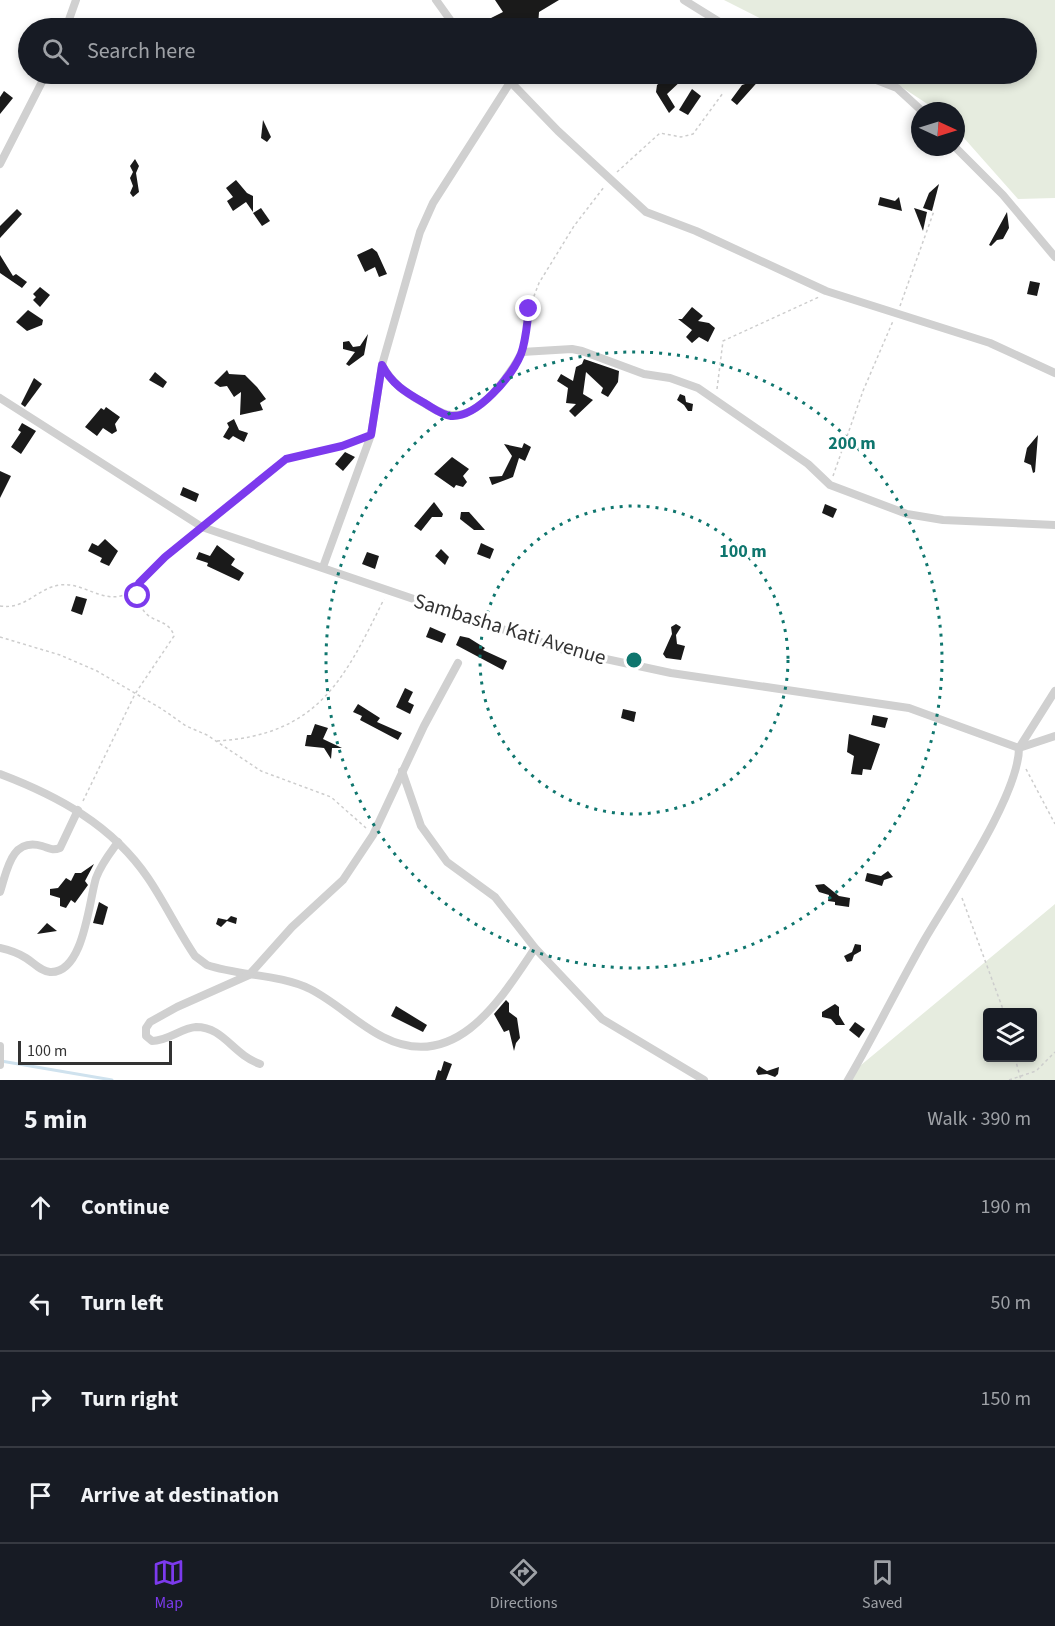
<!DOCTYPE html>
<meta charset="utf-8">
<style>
body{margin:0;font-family:"Source Sans 3",sans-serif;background:#242831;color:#f1f3f6}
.controls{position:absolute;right:18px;bottom:18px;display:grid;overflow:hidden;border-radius:6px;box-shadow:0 3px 9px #0003}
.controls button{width:54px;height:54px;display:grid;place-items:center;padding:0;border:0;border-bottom:2px solid #363941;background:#171b24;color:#f1f3f6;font:30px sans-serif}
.compass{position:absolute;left:911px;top:102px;width:54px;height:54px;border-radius:50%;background:#171b24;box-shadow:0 3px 9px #0003;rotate:94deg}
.scale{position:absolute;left:18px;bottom:15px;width:154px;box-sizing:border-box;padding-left:6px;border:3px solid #333;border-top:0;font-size:16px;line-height:21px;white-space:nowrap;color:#333;-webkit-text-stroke:4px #fff;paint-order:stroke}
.stop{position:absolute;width:18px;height:18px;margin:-14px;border:4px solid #7c3aed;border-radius:50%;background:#fff}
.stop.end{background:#7c3aed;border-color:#fff;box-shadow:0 2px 6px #0008}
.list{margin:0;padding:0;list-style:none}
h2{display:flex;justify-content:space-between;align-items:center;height:78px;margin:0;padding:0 24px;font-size:26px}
h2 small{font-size:20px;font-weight:400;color:#9ea1a6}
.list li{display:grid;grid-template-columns:39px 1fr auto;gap:18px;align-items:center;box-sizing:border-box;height:96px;padding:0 24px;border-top:2px solid #363941}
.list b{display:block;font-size:22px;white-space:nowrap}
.list em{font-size:20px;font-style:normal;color:#9ea1a6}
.icon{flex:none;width:33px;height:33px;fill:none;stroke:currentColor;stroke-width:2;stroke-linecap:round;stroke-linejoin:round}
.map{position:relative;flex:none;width:1055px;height:1080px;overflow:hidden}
.search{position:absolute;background:#171b24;box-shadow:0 3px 9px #0003;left:18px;right:18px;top:18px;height:66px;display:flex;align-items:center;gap:15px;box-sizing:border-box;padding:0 21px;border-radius:33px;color:#9ea1a6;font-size:22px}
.sheet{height:462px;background:#171b24}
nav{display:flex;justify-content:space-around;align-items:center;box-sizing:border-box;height:84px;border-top:2px solid #363941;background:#171b24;font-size:16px;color:#9ea1a6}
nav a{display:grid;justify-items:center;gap:3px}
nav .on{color:#7c3aed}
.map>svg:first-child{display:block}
</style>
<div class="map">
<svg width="1055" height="1080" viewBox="0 0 1055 1080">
<rect width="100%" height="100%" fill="#fff"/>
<g fill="#e6ecdf" fill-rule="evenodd">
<path d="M724,0h331v198l-37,1 -62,-70v-18h-18l-56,-37h144v-46h-247z"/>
<path d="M1055,904v176h-212zM988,1012h44v46h-44z"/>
</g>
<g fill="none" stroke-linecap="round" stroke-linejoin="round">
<path stroke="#cfe2ee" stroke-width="3" d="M1,1061l111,19"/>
</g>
<g fill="#1a1a1a">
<path d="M495,0h64l-20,12 -1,14 -27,-6 6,8h-20l-6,-10 12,-6z"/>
<path d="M664,74h14l5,5 -16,15 8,13 -6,6 -13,-21 1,-7 10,-8z"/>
<path d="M746,74h11l-1,6 6,-3 -25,28 -6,-5 11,-15 6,-2z"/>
<path d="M692,89l9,7 -13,19 -9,-5z"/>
<path d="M4,91l9,7 -13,16v-17z"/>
<path d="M263,120l8,17 -4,5 -6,-4z"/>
<path d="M135,159l4,7 -3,7 3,19 -6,5 -3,-4 3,-7 -3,-8 3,-6 -3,-6z"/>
<path d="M236,180l11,13 6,3v16l-7,-10 -13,9 -6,-10 6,-4 -7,-9z"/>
<path d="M939,184l-7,27 -9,-3 6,-15z"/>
<path d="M880,197l15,4 4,-4 3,14 -24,-6z"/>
<path d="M261,208l9,13 -8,5 -9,-13z"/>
<path d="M914,208l13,4 -4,19z"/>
<path d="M17,209l5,5 -22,24v-12z"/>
<path d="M1007,212l2,16 -6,11 -6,1 -6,6 -2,-1z"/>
<path d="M372,248l5,4 10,22 -8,3 -4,-10 -10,5 -8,-17z"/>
<path d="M0,255l13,21 3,-2 11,8 -5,6 -22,-15z"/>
<path d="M1030,281l10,2 -3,13 -10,-2z"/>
<path d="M40,287l10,8 -10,12 -7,-7 3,-3 -3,-3z"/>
<path d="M692,307l11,9 -5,5 11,2 6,5 -7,14 -9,-5 -7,6 -6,-6 6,-7 -14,-11h4z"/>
<path d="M28,310l15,10 -1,5 -15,6 -11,-9z"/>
<path d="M368,334l-4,21 -15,11 -3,-2 9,-12 -12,-3v-7l6,-1 4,6 7,-1z"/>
<path d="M584,359l35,12 -1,11 -10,15 -7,-4 2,-5 -17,-16 -3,22 10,6 -18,17 -6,-6 7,-7 -10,-1 2,-15 -11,-7 4,-7 12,7 3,-14 6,-3z"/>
<path d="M227,370l2,4 16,1 12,12 9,12 -6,4 3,7 -23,5 1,-23 -7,5 -7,-11 -7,1 -6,-4z"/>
<path d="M155,372l12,10 -4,6 -14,-8z"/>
<path d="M34,378l8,6 -17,23 -4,-3z"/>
<path d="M680,394l5,2 1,6 7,2 -1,7h-4l-4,-6 -7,-5z"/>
<path d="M106,407l14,10 -5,7 2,7 -5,3 -9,-6 -6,8 -12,-9 16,-19 3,2z"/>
<path d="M234,419l5,11 9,3 -4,9 -11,-6 -4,4 -6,-3 6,-10 -2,-4z"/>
<path d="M22,423l14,8 -15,23 -10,-7 10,-15 -3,-2z"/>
<path d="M1038,435l-3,37 -2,1 -2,-8 -7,-3 3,-14z"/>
<path d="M524,443l7,4 -6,14 -6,-3 -6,19 -21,8 -3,-8 13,-1 10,-20 -8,-12 18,4z"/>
<path d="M345,452l10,5 -12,14 -8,-7z"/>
<path d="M452,457l17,12 -6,7 4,6 -4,5 -7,-2 -2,3 -20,-14z"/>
<path d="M0,471l11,5 -11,22z"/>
<path d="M183,487l16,7 -3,8 -16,-7z"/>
<path d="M434,502l9,12 -1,3h-10l-11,14 -7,-5z"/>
<path d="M825,504l12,5 -4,9 -11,-5z"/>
<path d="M461,512h8l16,18h-11l-14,-11z"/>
<path d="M105,539l13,12 -9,15 -9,-4 2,-4 -14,-7 4,-8 6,3z"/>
<path d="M481,543l13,6 -4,10 -13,-5z"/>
<path d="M217,545l18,14 -4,6 13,8 -5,8 -32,-15 1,-3 -12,-4 3,-7 11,4z"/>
<path d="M441,549l8,8 -4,8 -10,-9z"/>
<path d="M367,552l12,4 -4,13 -13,-5z"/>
<path d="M76,596l11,3 -5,16 -11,-4z"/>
<path d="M676,624l5,3 -5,8 1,9 8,2 -4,14 -15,-2 -3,-4 9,-20 -1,-7z"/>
<path d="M430,627l16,7 -4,9 -16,-6z"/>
<path d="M460,636l9,2 16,10 -2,2 24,11 -4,9 -47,-25z"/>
<path d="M405,688l8,4 -5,10 6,3 -4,9 -14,-7z"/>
<path d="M358,704l22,14 -3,4 25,11 -4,7 -38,-20 2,-4 -9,-4z"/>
<path d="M623,709l13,3 -2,10 -13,-4z"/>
<path d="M873,715l15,3 -3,10 -14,-3z"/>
<path d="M315,724l13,4 -5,11 19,9h-10l-1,11 -7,-11 -19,-2 2,-11h4z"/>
<path d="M849,734l31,10 -9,26 -8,-1 -1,6 -11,-1 3,-18 -7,-4z"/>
<path d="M94,864l-9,17 3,4 -13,18 -4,-3 -5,8 -6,-2v-8l-10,-3v-6l8,-1 8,-10 5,3 4,-8h6z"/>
<path d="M888,871l5,6 -9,3 -2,6 -17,-5 2,-8 14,3z"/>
<path d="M824,884l15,12 11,2 -1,9 -14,-2v-3l-7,-1 1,-6 -10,-3 -4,-7z"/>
<path d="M99,902l9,5 -5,18 -10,-2z"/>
<path d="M231,916l6,2 -1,6 -9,-3 -6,6 -5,-3 2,-6 9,2z"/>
<path d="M47,923l10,8 -20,3z"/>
<path d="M855,944l6,1v6l-7,4 -2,6 -5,1 -3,-6 8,-4z"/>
<path d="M506,1000l3,3v9l8,6 3,20 -4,5 -2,8 -5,-21 -5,2 -10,-18z"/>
<path d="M835,1004l4,3v8l6,10h-9l-5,-6 -9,-2v-5z"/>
<path d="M396,1006l31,19 -4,7 -32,-16z"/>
<path d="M855,1022l10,7 -6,9 -10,-8z"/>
<path d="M444,1061l8,3 -6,16h-11l3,-10 3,1z"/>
<path d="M759,1066l8,5 12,-4 -1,7 -3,3 -8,-3 -9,1 -2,-4z"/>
</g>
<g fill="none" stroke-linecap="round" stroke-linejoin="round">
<g stroke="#cdcdcd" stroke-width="1.5" stroke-dasharray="3 3" stroke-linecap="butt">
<path d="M617,172l43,-39 21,4 12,-3 30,-41"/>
<path d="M900,306l34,-95"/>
<path d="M523,343l6,-34 10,-26 35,-57 30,-39"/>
<path d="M717,389l6,-48 96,-44"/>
<path d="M833,476l30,-85 30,-70"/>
<path d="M211,520l75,-61 73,-19"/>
<path d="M0,606c26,4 37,-18 60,-21 23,-3 42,18 64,10l71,-62"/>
<path d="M0,637l60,18 37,16 65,38 24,17 21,9 54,36 70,26 35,31"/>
<path d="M217,741c101,-6 127,-61 167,-142"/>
<path d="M1026,769l29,55"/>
<path d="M83,801l52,-107 39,-58c-7,-24 -38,-6 -35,-52"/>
<path d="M962,898l42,114"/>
<path d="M1015,1058l6,22"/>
<path d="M1009,1080l27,-9 19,-19"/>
</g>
<g stroke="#d0d0d0" stroke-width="8">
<path d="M436,0l20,28"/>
<path d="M684,0l45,28"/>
<path d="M66,28l10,-28"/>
<path d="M503,74l55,57 88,81 50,19 130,60 164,52 65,30"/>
<path d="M861,74l36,14 25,23"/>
<path d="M511,81l-78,122 -13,29 -38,133c10,18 22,27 40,37 9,5 20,13 30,13 29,2 58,-40 70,-63l50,-3 10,2 62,23 26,4 28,10 110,76 22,21 77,29 36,6 112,5"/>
<path d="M955,147l48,48 52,62"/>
<path d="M0,164l46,-90"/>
<path d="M0,398l202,129 362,123 107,23 238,35 110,40 36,-12"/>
<path d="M323,567l48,-132 11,-70"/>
<path d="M402,771l19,55 26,36 48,35 40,51 67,71 102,61"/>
<path d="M0,774c58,22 112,51 148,104 17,25 30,53 47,78l12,9c32,11 72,9 103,24 26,13 47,35 73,48 73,37 118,-38 152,-89"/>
<path d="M0,892c7,-21 11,-55 42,-46 7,2 10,5 18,2l18,-38"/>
<path d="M0,948c9,2 18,5 26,10 8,5 14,13 24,14 34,2 39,-72 46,-94 5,-14 14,-25 22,-36"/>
<path d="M0,1046v19"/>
<path d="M260,1064c-28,-10 -36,-37 -64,-37 -15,1 -28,14 -44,14l-6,-5v-8l4,-6 27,-15 72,-32 43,-48 51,-47 30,-45 51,-109 34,-63"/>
<path d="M848,1080c27,-46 50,-94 77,-141 25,-43 94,-144 94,-191l36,-57"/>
</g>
</g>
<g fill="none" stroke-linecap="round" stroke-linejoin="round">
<path stroke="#7c3aed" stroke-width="8" d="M138,596l1,-13 26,-26 121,-98 56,-13 29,-11 11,-70c10,20 25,28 44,39 7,4 16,11 25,12 26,2 61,-40 70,-62 5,-13 6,-31 8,-45"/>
</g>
<g fill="none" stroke="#0f766e" stroke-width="3" stroke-dasharray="3 6">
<circle cx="634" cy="660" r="154"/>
<circle cx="634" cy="660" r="308"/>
</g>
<g text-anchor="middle" stroke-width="6" stroke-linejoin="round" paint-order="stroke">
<g font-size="21" fill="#333" stroke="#fff">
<text transform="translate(510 629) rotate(17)" y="7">Sambasha Kati Avenue</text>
</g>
</g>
<circle cx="634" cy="660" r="9" fill="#0f766e" stroke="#fff" stroke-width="3"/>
<g font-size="18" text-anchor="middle" font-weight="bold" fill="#0f766e" stroke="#fff" stroke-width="6" stroke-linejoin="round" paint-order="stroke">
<text x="852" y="449">200 m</text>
<text x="743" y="557">100 m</text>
</g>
</svg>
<div class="controls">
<button><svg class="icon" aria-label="layers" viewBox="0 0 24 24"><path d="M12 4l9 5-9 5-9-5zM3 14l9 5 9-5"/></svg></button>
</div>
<svg class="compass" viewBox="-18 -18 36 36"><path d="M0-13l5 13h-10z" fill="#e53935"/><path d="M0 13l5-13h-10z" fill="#9ea1a6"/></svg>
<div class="scale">100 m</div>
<div class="stop" style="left:138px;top:596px"></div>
<div class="stop end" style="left:529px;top:309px"></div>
<div class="search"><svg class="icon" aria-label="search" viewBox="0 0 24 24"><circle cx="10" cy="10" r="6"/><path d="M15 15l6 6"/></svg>Search here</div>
</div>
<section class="sheet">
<h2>5 min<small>Walk · 390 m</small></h2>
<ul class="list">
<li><svg class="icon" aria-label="ahead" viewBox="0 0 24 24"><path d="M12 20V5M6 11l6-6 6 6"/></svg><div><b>Continue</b></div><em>190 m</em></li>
<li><svg class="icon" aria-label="left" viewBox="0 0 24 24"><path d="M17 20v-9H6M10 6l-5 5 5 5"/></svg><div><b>Turn left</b></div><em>50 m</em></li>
<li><svg class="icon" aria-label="right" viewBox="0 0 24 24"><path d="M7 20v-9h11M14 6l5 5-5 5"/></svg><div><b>Turn right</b></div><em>150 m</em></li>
<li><svg class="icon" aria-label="arrive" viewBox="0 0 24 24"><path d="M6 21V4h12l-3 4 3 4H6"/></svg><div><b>Arrive at destination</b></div></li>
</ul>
</section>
<nav>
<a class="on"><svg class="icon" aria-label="map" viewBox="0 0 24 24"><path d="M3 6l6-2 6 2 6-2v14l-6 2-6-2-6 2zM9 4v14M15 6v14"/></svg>Map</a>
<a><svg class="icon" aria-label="directions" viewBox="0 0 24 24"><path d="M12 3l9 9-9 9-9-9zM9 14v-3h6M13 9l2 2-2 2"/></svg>Directions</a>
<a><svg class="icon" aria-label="saved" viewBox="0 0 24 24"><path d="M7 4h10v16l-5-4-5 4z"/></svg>Saved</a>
</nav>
